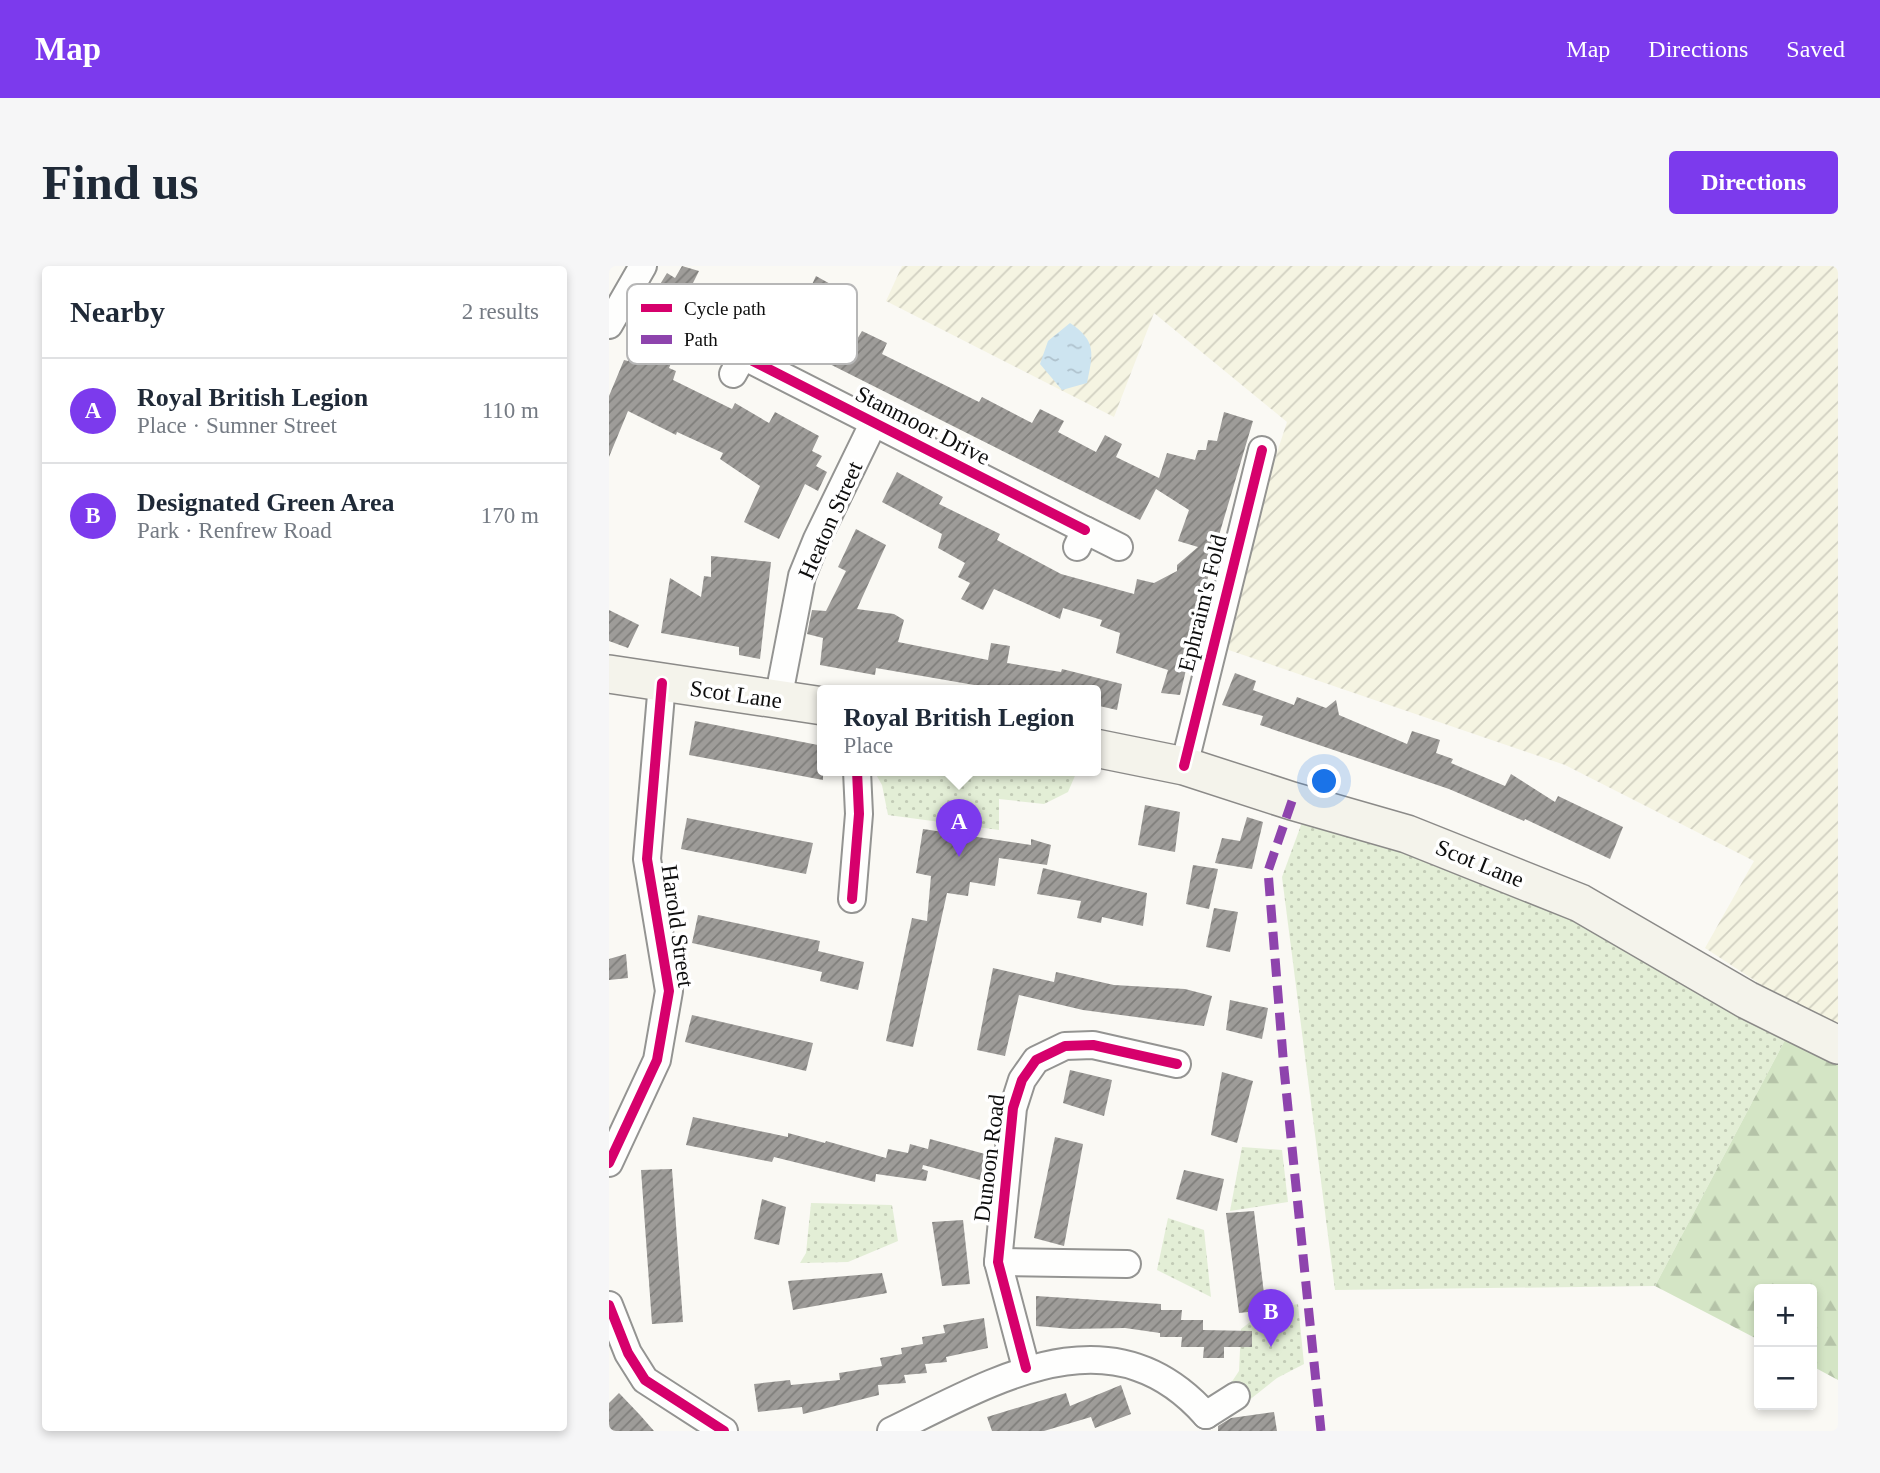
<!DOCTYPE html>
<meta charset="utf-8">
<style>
body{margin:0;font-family:Georgia,serif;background:#f6f6f7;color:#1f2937}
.controls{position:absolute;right:21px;bottom:21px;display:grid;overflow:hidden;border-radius:7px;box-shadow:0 4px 10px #0003}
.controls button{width:63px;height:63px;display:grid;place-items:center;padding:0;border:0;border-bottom:2px solid #e0e1e3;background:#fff;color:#1f2937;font:35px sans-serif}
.you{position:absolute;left:716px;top:516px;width:24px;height:24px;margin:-18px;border:5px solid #fff;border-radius:50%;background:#1a73e8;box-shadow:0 0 0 10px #1a73e833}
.badge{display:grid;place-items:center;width:46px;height:46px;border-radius:50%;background:#7c3aed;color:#fff;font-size:23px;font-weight:700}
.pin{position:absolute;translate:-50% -58px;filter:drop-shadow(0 2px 4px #0008)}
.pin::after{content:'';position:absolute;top:37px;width:24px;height:21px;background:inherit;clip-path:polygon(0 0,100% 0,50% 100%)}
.popup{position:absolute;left:208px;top:419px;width:284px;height:91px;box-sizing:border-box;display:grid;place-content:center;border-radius:7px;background:#fff;filter:drop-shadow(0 2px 5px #0005);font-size:23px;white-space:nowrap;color:#747a83}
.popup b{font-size:26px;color:#1f2937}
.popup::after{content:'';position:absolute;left:50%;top:100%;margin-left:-14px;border:14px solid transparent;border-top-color:#fff}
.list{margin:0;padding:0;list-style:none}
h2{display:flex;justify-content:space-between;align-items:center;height:91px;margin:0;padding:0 28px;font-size:30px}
h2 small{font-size:23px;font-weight:400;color:#747a83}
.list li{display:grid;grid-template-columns:46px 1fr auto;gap:21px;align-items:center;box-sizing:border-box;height:105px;padding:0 28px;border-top:2px solid #e0e1e3}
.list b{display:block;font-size:26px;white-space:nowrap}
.list p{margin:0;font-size:23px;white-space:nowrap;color:#747a83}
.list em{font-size:23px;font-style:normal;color:#747a83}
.map{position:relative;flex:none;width:1229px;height:1165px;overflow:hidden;border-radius:7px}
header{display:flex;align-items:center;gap:42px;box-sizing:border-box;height:98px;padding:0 35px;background:#7c3aed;color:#fff}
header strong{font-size:33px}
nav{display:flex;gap:38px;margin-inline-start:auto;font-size:24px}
.intro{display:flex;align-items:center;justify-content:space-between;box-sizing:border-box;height:168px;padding:0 42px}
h1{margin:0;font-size:49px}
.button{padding:18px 32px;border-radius:7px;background:#7c3aed;color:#fff;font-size:24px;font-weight:700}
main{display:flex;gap:42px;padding:0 42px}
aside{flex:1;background:#fff;border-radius:7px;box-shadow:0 4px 10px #0003}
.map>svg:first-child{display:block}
</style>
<header>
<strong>Map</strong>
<nav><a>Map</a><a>Directions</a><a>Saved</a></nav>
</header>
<div class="intro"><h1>Find us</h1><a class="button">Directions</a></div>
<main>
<aside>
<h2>Nearby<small>2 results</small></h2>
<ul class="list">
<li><span class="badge">A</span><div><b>Royal British Legion</b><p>Place · Sumner Street</p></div><em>110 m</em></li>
<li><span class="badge">B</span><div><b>Designated Green Area</b><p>Park · Renfrew Road</p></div><em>170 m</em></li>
</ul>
</aside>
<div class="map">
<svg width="1229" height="1165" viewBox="0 0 1229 1165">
<defs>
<pattern id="farmland-furrows" width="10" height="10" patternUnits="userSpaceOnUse" patternTransform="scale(1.75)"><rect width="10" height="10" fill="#f5f4e2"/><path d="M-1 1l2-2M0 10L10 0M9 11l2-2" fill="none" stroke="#d1d0c1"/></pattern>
<pattern id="grass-dots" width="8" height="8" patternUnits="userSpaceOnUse" patternTransform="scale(1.75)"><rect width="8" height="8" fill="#e3eed6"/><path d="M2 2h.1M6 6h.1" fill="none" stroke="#c2cbb6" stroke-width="1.8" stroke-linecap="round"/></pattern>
<pattern id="forest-firs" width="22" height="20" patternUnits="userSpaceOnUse" patternTransform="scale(1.75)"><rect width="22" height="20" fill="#d4e5c5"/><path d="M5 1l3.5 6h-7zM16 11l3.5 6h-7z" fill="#b5c3a8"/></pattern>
<pattern id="water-ripples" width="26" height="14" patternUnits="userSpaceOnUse" patternTransform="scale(1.75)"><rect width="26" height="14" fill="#cde4f0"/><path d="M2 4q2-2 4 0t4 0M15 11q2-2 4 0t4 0" fill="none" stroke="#afc2cd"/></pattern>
<pattern id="building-hatch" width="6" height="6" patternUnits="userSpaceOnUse" patternTransform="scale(1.75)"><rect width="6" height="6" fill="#9e9c99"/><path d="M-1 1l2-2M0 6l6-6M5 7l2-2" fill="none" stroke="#7f7e7b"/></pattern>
</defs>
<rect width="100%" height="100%" fill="#faf9f4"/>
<path fill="url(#farmland-furrows)" d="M293,0h936v769l-133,-87 49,-87 -189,-96 -351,-120 73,-223 -133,-109 -40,104 -228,-116z"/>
<g fill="url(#grass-dots)">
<path d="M265,505h203l-9,21 -24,12 -45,-5v31l-111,-15 -6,-30z"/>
<path d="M699,540l282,103 204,114 -139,263 -320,4 -53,-413z"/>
<path d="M633,881l40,3 6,52 -58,9z"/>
<path d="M202,937l81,2 6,36 -50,21 -48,1 6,-10z"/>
<path d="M559,952l36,12 7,67 -54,-27z"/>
<path d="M689,1038l6,60 -27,14 -34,27 -14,-19 10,-15 2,-42 25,-19z"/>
</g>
<path fill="url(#forest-firs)" d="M1185,757l44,36v321l-26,-14v-77h-53v51l-104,-54z"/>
<path fill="url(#water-ripples)" d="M461,57c27,18 23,31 17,60l-25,7 -22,-26 8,-23z"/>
<g fill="url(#building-hatch)">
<path d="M73,0l17,5 -8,16 8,5 -22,35 -23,-13 6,-8 -9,-7 16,-26 8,5z"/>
<path d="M207,10l18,10 -19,34 41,21 6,-10 25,12 -5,11 97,48 3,-5 50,26 8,-14 24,12 -6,11 38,20 9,-17 17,9 -6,13 43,21 8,-25 28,7 3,-10h8l2,-10 9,1 7,-29 29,9 -39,131 -34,143 -19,-2 7,-23 -52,-17 4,-20 -20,-7 2,-6 -39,-12 -3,11 -66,-30 -11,21 -22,-11 9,-16 -12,-6 7,-14 -27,-15 4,-14 -60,-32 15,-30 46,25 -4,7 61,30 -3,6 64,34 73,20 3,-15 17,4 23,-12v-6l21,-18 -20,-6 11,-31 -33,-21 -16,31 -412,-207 16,-28 55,27z"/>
<path d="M50,76l17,9 -7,17 7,3 -3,9 59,29 3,-6 34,20 6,-11 44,24 -7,15 10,5 -6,10 11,6 -9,19 -13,-7 -26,55 -35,-17 16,-36 -40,-27 3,-6 -46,-21 -1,3 -48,-24 -19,46v-61l15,-36 4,1 5,-9 19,9z"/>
<path d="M247,263l30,16 -29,64 37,5 10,6 -6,22 90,18 3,-17 19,3 -3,17 54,9 1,-3 60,15 -5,26 -22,-5v-14h-86l-133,-23 -1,7 -55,-10 3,-27 -16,-4 5,-24 14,1 20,-40 -8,-4z"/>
<path d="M102,290l60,6 -11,97 -21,-4v-8l-78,-14 9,-55 31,19 3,-21 7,1z"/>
<path d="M0,344l30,15 -11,23 -19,-7z"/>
<path d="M626,407l21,8 -3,9 41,15 3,-8 29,11 10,-8 3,15 68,29 5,-13 28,9 -4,13 17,6 -2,4 54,23 6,-12 44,28 3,-6 65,31 -13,32 -85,-40 -1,2 -75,-32 -189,-64 3,-9 -41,-11z"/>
<path d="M86,455l128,25v34l-134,-25z"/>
<path d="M536,539l35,7 -5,40 -37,-7z"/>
<path d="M638,551l16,5 -11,47 -37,-6 7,-25 18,3z"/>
<path d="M78,552l126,25 -7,31 -125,-25z"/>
<path d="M314,563l108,16v-6l20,6 -4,20 -48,-7 -4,28 -25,-4 -2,14 -21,-3 -34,154 -27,-6 26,-123 15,3 4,-45 -15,-3z"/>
<path d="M584,599l25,4 -9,40 -23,-5z"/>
<path d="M434,602l104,25 -4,33 -41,-9 -1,6 -24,-5 4,-17 -44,-7z"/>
<path d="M605,642l24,4 -8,40 -24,-5z"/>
<path d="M89,649l122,26 -2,10 46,11 -6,28 -38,-9 2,-9 -130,-29z"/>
<path d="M17,688l2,24 -19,2v-21z"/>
<path d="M384,702l61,14 2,-10 58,13 71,4 27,7 -8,30 -121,-16 -64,-15 -14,61 -28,-6z"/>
<path d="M621,734l38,8 -6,31 -36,-9z"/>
<path d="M83,749l121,28 -7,28 -121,-29z"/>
<path d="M461,804l42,10 -8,36 -41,-13z"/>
<path d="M613,806l31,9 -16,62 -26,-8z"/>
<path d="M84,851l95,20v-4l37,10 1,-2 60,17 2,-9 20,4 2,-9 18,5 2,-10 55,15 -5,26 -57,-15 -1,4 6,2 -2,10 -50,-7 -1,8 -101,-25 -2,5 -86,-17z"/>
<path d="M446,871l28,7 -19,102 -30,-8z"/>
<path d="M63,903l11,153 -31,2 -11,-154z"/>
<path d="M575,904l40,9 -7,32 -41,-12z"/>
<path d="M153,933l24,8 -7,38 -25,-6z"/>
<path d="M645,945l12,99 -27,3 -13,-100z"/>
<path d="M354,954l7,64 -28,2 -10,-64z"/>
<path d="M273,1007l5,20 -94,17 -5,-29z"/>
<path d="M427,1030l125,8v6h21l-1,10h22v10l49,1v16h-28v11h-21l1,-11h-23l1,-10h-22v-4l-35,-5 -53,1 -36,-3z"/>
<path d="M375,1052l4,30 -42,9 1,5 -22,2 2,9 -23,2 2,8 -28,2 1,10 -76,19 -1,-7 -44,5 -4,-28 36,-4 1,5 49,-5 -1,-7 43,-7 -2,-8 22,-4 -1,-6 22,-4 -1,-7 23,-4 -2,-8z"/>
<path d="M512,1119l10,29 -36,14 -4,-11 -47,14h-52l-5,-14 79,-24 4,13z"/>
<path d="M10,1127l21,22 14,16h-45v-28z"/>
<path d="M665,1146l3,19h-59v-5l13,-8z"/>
</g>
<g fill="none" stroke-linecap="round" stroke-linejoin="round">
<g stroke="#949492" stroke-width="30">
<g id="street">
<path d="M0,59l34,-59"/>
<path d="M109,76l25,14 -10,18"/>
<path d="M134,90l342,174"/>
<path d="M468,281l8,-17 34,17"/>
<path d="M169,434l24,-124 15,-37 56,-115"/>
<path d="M575,500l78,-316"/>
<path d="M243,633l7,-85 -2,-43"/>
<path d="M0,897l48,-103 12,-69 -22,-132 15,-176"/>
<path d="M389,996l129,2"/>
<path d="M0,1039l19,48 17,27 79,51"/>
<path d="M417,1102l-28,-106 15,-154 9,-28 14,-20 29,-14 28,-1 84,19"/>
<path d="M597,1149l30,-19"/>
<path d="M282,1165c103,-50 220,-123 315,-16"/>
</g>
</g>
<g stroke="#8b8a88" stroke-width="40">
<g id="secondary">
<path d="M0,408l214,32"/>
<path d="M486,482l89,18 108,35 115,33 173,69 167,97 91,45"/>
</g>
</g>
<use href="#street" stroke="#fefefd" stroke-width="26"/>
<use href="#secondary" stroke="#f4f3eb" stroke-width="37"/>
<path stroke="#8e44ad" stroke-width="9" stroke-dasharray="18 9" stroke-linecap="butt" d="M683,535l-24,70 16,198 37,362"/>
<g stroke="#fff" stroke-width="15">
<g id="cycleway">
<path d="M134,90l342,174"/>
<path d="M575,500l78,-316"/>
<path d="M243,633l7,-85 -2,-43"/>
<path d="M0,897l48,-103 12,-69 -22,-132 15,-176"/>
<path d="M0,1039l19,48 17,27 79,51"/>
<path d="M417,1102l-28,-106 15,-154 9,-28 14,-20 29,-14 28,-1 84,19"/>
</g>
</g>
<use href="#cycleway" stroke="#d6006c" stroke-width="10"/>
</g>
<g text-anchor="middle" stroke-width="7" stroke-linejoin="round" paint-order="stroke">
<g font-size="23" fill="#0e0e0e" stroke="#fff">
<text transform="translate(314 159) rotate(27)" y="8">Stanmoor Drive</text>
<text transform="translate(221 254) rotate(-66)" y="8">Heaton Street</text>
<text transform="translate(593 337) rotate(-76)" y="8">Ephraim's Fold</text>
<text transform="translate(127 428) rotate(8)" y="8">Scot Lane</text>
<text transform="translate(871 597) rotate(22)" y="8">Scot Lane</text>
<text transform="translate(69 660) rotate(82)" y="8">Harold Street</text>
<text transform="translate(380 892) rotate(-83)" y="8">Dunoon Road</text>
</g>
</g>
<rect x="18" y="18" width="230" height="80" rx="10" fill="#fff" stroke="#b7b7b7" stroke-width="2"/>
<rect x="32" y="38" width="31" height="8" fill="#d6006c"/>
<rect x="32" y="69" width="31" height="9" fill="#8e44ad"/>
<g font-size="19" fill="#0e0e0e">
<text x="75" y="49">Cycle path</text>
<text x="75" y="80">Path</text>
</g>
</svg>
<div class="controls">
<button>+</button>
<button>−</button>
</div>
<div class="you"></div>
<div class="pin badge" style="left:350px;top:591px">A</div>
<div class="popup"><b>Royal British Legion</b>Place</div>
<div class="pin badge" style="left:662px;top:1081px">B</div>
</div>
</main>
